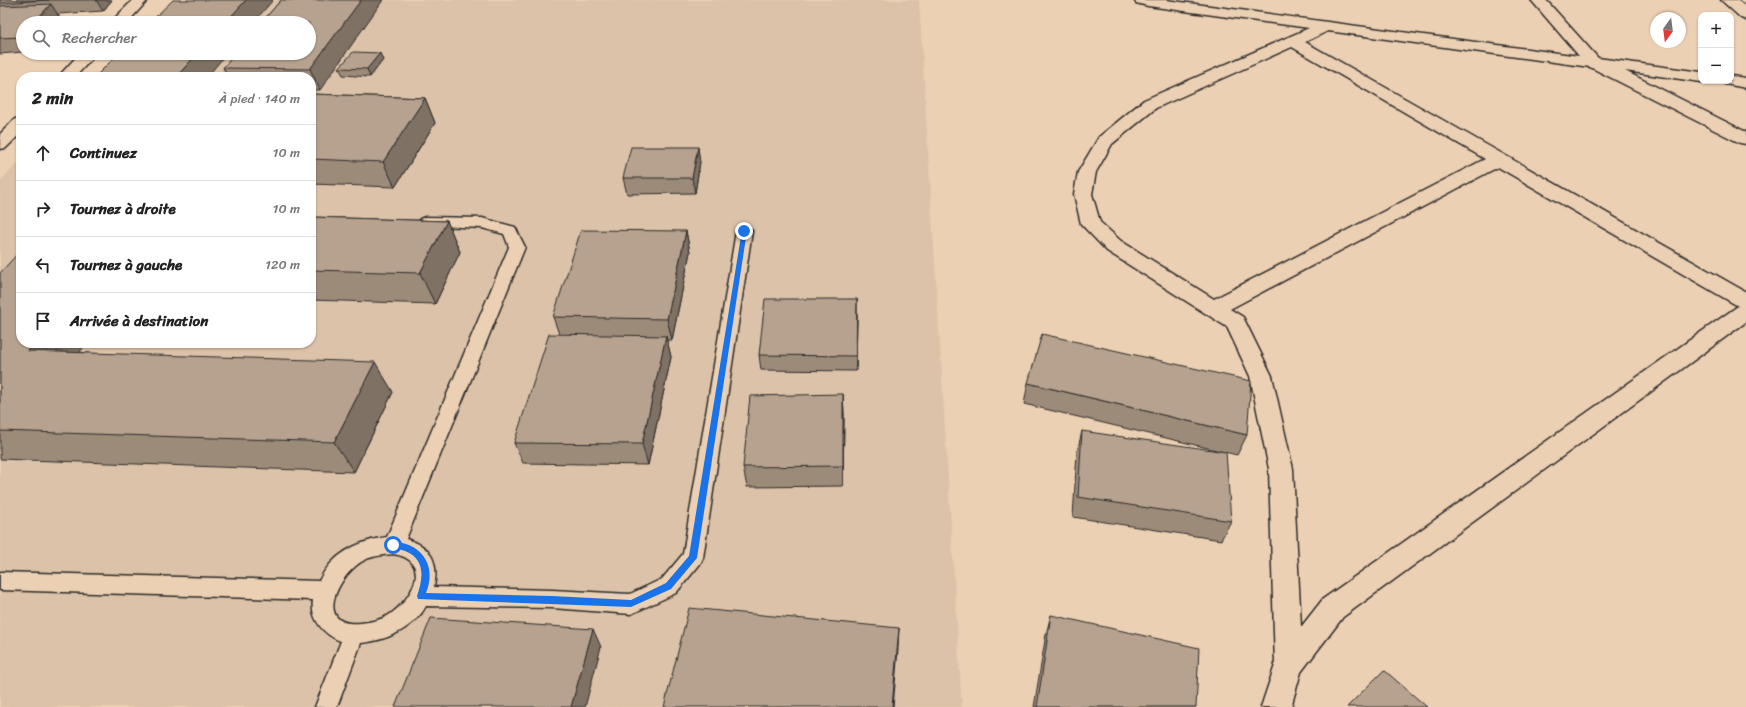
<!DOCTYPE html>
<html lang="fr">
<meta charset="utf-8">
<style>
body{margin:0;font-family:Sriracha,sans-serif;background:#f2f2f2;color:#222}
.controls{position:absolute;right:12px;top:12px;display:grid;overflow:hidden;border-radius:8px;box-shadow:0 1px 3px #0004}
.controls button{width:36px;height:36px;display:grid;place-items:center;padding:0;border:0;border-bottom:1px solid #e0e0e0;background:#fff;color:#222;font:20px sans-serif}
.compass{position:absolute;left:1650px;top:12px;width:36px;height:36px;border-radius:50%;background:#fff;box-shadow:0 1px 3px #0004;rotate:194deg}
.stop{position:absolute;width:12px;height:12px;margin:-9px;border:3px solid #1a73e8;border-radius:50%;background:#fff}
.stop.end{background:#1a73e8;border-color:#fff;box-shadow:0 1px 4px #0008}
.list{margin:0;padding:0;list-style:none}
h2{display:flex;justify-content:space-between;align-items:center;height:52px;margin:0;padding:0 16px;font-size:17px}
h2 small{font-size:13px;font-weight:400;color:#767676}
.list li{display:grid;grid-template-columns:26px 1fr auto;gap:12px;align-items:center;box-sizing:border-box;height:56px;padding:0 16px;border-top:1px solid #e0e0e0}
.list b{display:block;font-size:15px;white-space:nowrap}
.list em{font-size:13px;font-style:normal;color:#767676}
.icon{flex:none;width:22px;height:22px;fill:none;stroke:currentColor;stroke-width:2;stroke-linecap:round;stroke-linejoin:round}
.map{position:relative;flex:none;width:1746px;height:707px;overflow:hidden}
.search{position:absolute;background:#fff;box-shadow:0 1px 3px #0004;left:16px;top:16px;width:300px;height:44px;display:flex;align-items:center;gap:10px;box-sizing:border-box;padding:0 14px;border-radius:22px;color:#767676;font-size:15px}
.panel{position:absolute;background:#fff;box-shadow:0 1px 3px #0004;left:16px;top:72px;width:300px;height:276px;border-radius:16px}
.map>svg:first-child{display:block}
</style>
<div class="map">
<svg width="1746" height="707" viewBox="0 0 1746 707">
<rect width="100%" height="100%" fill="#ecd0b3"/>
<filter id="ink" filterUnits="userSpaceOnUse"><feTurbulence type="fractalNoise" baseFrequency=".025" numOctaves="2"/><feDisplacementMap in="SourceGraphic" scale="8" xChannelSelector="R" yChannelSelector="G"/><feConvolveMatrix kernelMatrix="1 2 1 2 8 2 1 2 1" color-interpolation-filters="sRGB"/></filter>
<g filter="url(#ink)">
<path fill="#dcc2a8" d="M176,0h743l43,707h-962v-526l21,-21v183h290v-266h-210l24,-24h184v-30h-155z"/>
<g fill="none" stroke-linecap="round" stroke-linejoin="round">
<g stroke="#2b2b2b" stroke-width="3">
<path id="lane" d="M425,217l57,1 33,9 10,20 -119,292c25,7 33,22 28,48l118,3 78,4 32,-15 21,-25 53,-323 3,-4 5,-1 5,1 3,4 -49,327 -3,6 -24,29 -45,21 -79,-6 -126,-2c-12,23 -41,35 -65,37l-24,64h-22l26,-66c-17,-6 -31,-22 -28,-41l-313,-10v-18l319,9c13,-27 39,-40 68,-44l122,-290 -5,-13 -22,-6 -62,-3 -2,-3 2,-3zM393,554c41,6 19,46 -4,61 -8,5 -18,7 -28,8 -47,5 -25,-45 0,-61 10,-6 21,-7 32,-8z"/>
</g>
<g stroke="#2b2b2b" stroke-width="3">
<g id="street">
<path d="M133,0h15l-21,23h-17z"/>
<path d="M1134,0h32l413,56 -48,-56h15l52,58 103,14v9h4l-4,1 -76,-11 121,61v12l-6,-1 -150,-76 -262,-36 -23,11 441,250v30l-403,295 -42,55 -10,35h-30l14,-42 -6,-196 -19,-93 -23,-49 -120,-76 -26,-27 -7,-30 4,-22 21,-35 45,-37 165,-72 -161,-22 -12,-3zM1292,47l193,112 -271,140 -93,-58 -21,-19 -8,-28 4,-22 16,-28 44,-36zM1498,167l240,139 -415,293 -22,28 -8,-158 -21,-93 -29,-59 -13,-8z"/>
<path d="M1721,0h16l9,7v13l-5,-2z"/>
<path d="M80,53h17l-22,24h-17z"/>
<path d="M1731,76l15,2v10l-21,-4 -2,-3h8z"/>
<path d="M21,118v15l-15,15 -6,1v-15l15,-15z"/>
</g>
</g>
<use href="#lane" fill="#ecd0b3" fill-rule="evenodd"/>
<use href="#street" fill="#ecd0b3" fill-rule="evenodd"/>
</g>
<g fill="#9d8b7a" stroke="#2b2b2b">
<path d="M0,0h112l-9,11 -45,3 2,4 -4,5h-33v29l-23,2z"/>
<path d="M281,0l39,90h-9v-13h-83l-5,-9z"/>
<path d="M383,60l-13,17 -27,-2 -4,-7z"/>
<path d="M311,94l114,4 10,25 -40,64 -84,-3z"/>
<path d="M700,162l-5,31 -68,1 -4,-16z"/>
<path d="M311,217l136,4 13,31 -25,52 -124,-4z"/>
<path d="M686,231l4,21 -18,88h-5l4,17 -23,108 -125,-2 -9,-20 45,-109 -6,-17z"/>
<path d="M0,273l80,79 313,40 -39,80 -354,-13z"/>
<path d="M857,315l-1,56 -95,-1 -2,-15z"/>
<path d="M1028,383l219,52 -10,20 -213,-51z"/>
<path d="M843,394l1,21 -1,71 -96,1 -4,-20z"/>
<path d="M1082,431l149,90 -10,19 -148,-23 4,-65z"/>
<path d="M1051,615l145,92h-162l12,-73z"/>
</g>
<g fill="#7f7163" stroke="#2b2b2b">
<path d="M96,0h16l-9,11z"/>
<path d="M246,0h27l-20,23h-28z"/>
<path d="M361,0h22l-63,90 -10,-21z"/>
<path d="M51,4l9,14 -4,5h-23z"/>
<path d="M23,34v8l-3,-5z"/>
<path d="M198,53h29l-20,24h-31z"/>
<path d="M380,53l3,7 -13,17 -3,-8z"/>
<path d="M425,98l10,25 -40,64 -12,-25z"/>
<path d="M698,147l2,15 -5,31 -3,-15z"/>
<path d="M447,221l13,31 -25,52 -15,-31z"/>
<path d="M686,231l4,21 -18,88 -5,-21z"/>
<path d="M857,299v16l-1,56v-15z"/>
<path d="M666,336l5,21 -23,108 -6,-21z"/>
<path d="M34,343h53l-30,38 -29,-30z"/>
<path d="M375,362l18,30 -39,80 -20,-30z"/>
<path d="M843,394l1,21 -1,71z"/>
<path d="M899,628l-1,22 -5,57h-1z"/>
<path d="M593,629l8,18 -16,60h-14z"/>
</g>
<g fill="#b6a28e" stroke="#2b2b2b">
<path d="M0,0h49l-49,3z"/>
<path d="M173,0h73l-21,23h-76z"/>
<path d="M281,0h80l-51,69 -87,-1 13,-15h73v-30h-48z"/>
<path d="M51,4l-18,19h-10v11l-3,3 -20,1v-32z"/>
<path d="M353,52l27,1 -13,16 -28,-1z"/>
<path d="M119,53h79l-22,24h-81z"/>
<path d="M311,94l114,4 -42,64 -72,-3z"/>
<path d="M631,147h67l-6,31h-69z"/>
<path d="M311,217l136,4 -27,52 -109,-3z"/>
<path d="M581,230l105,1 -19,88 -114,-2z"/>
<path d="M21,250v93h13l-6,8 347,11 -41,80 -334,-11v-158z"/>
<path d="M765,299h92l-1,57 -97,-1z"/>
<path d="M549,334l117,2 -24,108 -128,-1z"/>
<path d="M1042,334l209,47 -4,54 -219,-52z"/>
<path d="M843,394v72l-100,1 7,-71z"/>
<path d="M1082,431l144,21 5,69 -153,-24z"/>
<path d="M689,608l210,20 -7,79h-228z"/>
<path d="M1051,615l148,33 -3,59h-159z"/>
<path d="M431,618l162,11 -22,78h-176z"/>
<path d="M1384,670l43,37h-80z"/>
</g>
</g>
<path fill="#1a73e8" d="M742,230l5,1 -50,327 -26,31 -40,18 -213,-8 -1,-3c6,-17 9,-37 -12,-45 -5,-2 -10,-2 -15,-4v-5c5,-1 13,1 19,3 20,9 25,28 17,48l126,3 79,4 35,-17 23,-27z"/>
</svg>
<div class="controls">
<button>+</button>
<button>−</button>
</div>
<svg class="compass" viewBox="-18 -18 36 36"><path d="M0-13l5 13h-10z" fill="#e53935"/><path d="M0 13l5-13h-10z" fill="#767676"/></svg>
<div class="stop" style="left:393px;top:545px"></div>
<div class="stop end" style="left:744px;top:231px"></div>
<div class="search"><svg class="icon" aria-label="search" viewBox="0 0 24 24"><circle cx="10" cy="10" r="6"/><path d="M15 15l6 6"/></svg>Rechercher</div>
<section class="panel">
<h2>2 min<small>À pied · 140 m</small></h2>
<ul class="list">
<li><svg class="icon" aria-label="ahead" viewBox="0 0 24 24"><path d="M12 20V5M6 11l6-6 6 6"/></svg><div><b>Continuez</b></div><em>10 m</em></li>
<li><svg class="icon" aria-label="right" viewBox="0 0 24 24"><path d="M7 20v-9h11M14 6l5 5-5 5"/></svg><div><b>Tournez à droite</b></div><em>10 m</em></li>
<li><svg class="icon" aria-label="left" viewBox="0 0 24 24"><path d="M17 20v-9H6M10 6l-5 5 5 5"/></svg><div><b>Tournez à gauche</b></div><em>120 m</em></li>
<li><svg class="icon" aria-label="arrive" viewBox="0 0 24 24"><path d="M6 21V4h12l-3 4 3 4H6"/></svg><div><b>Arrivée à destination</b></div></li>
</ul>
</section>
</div>
